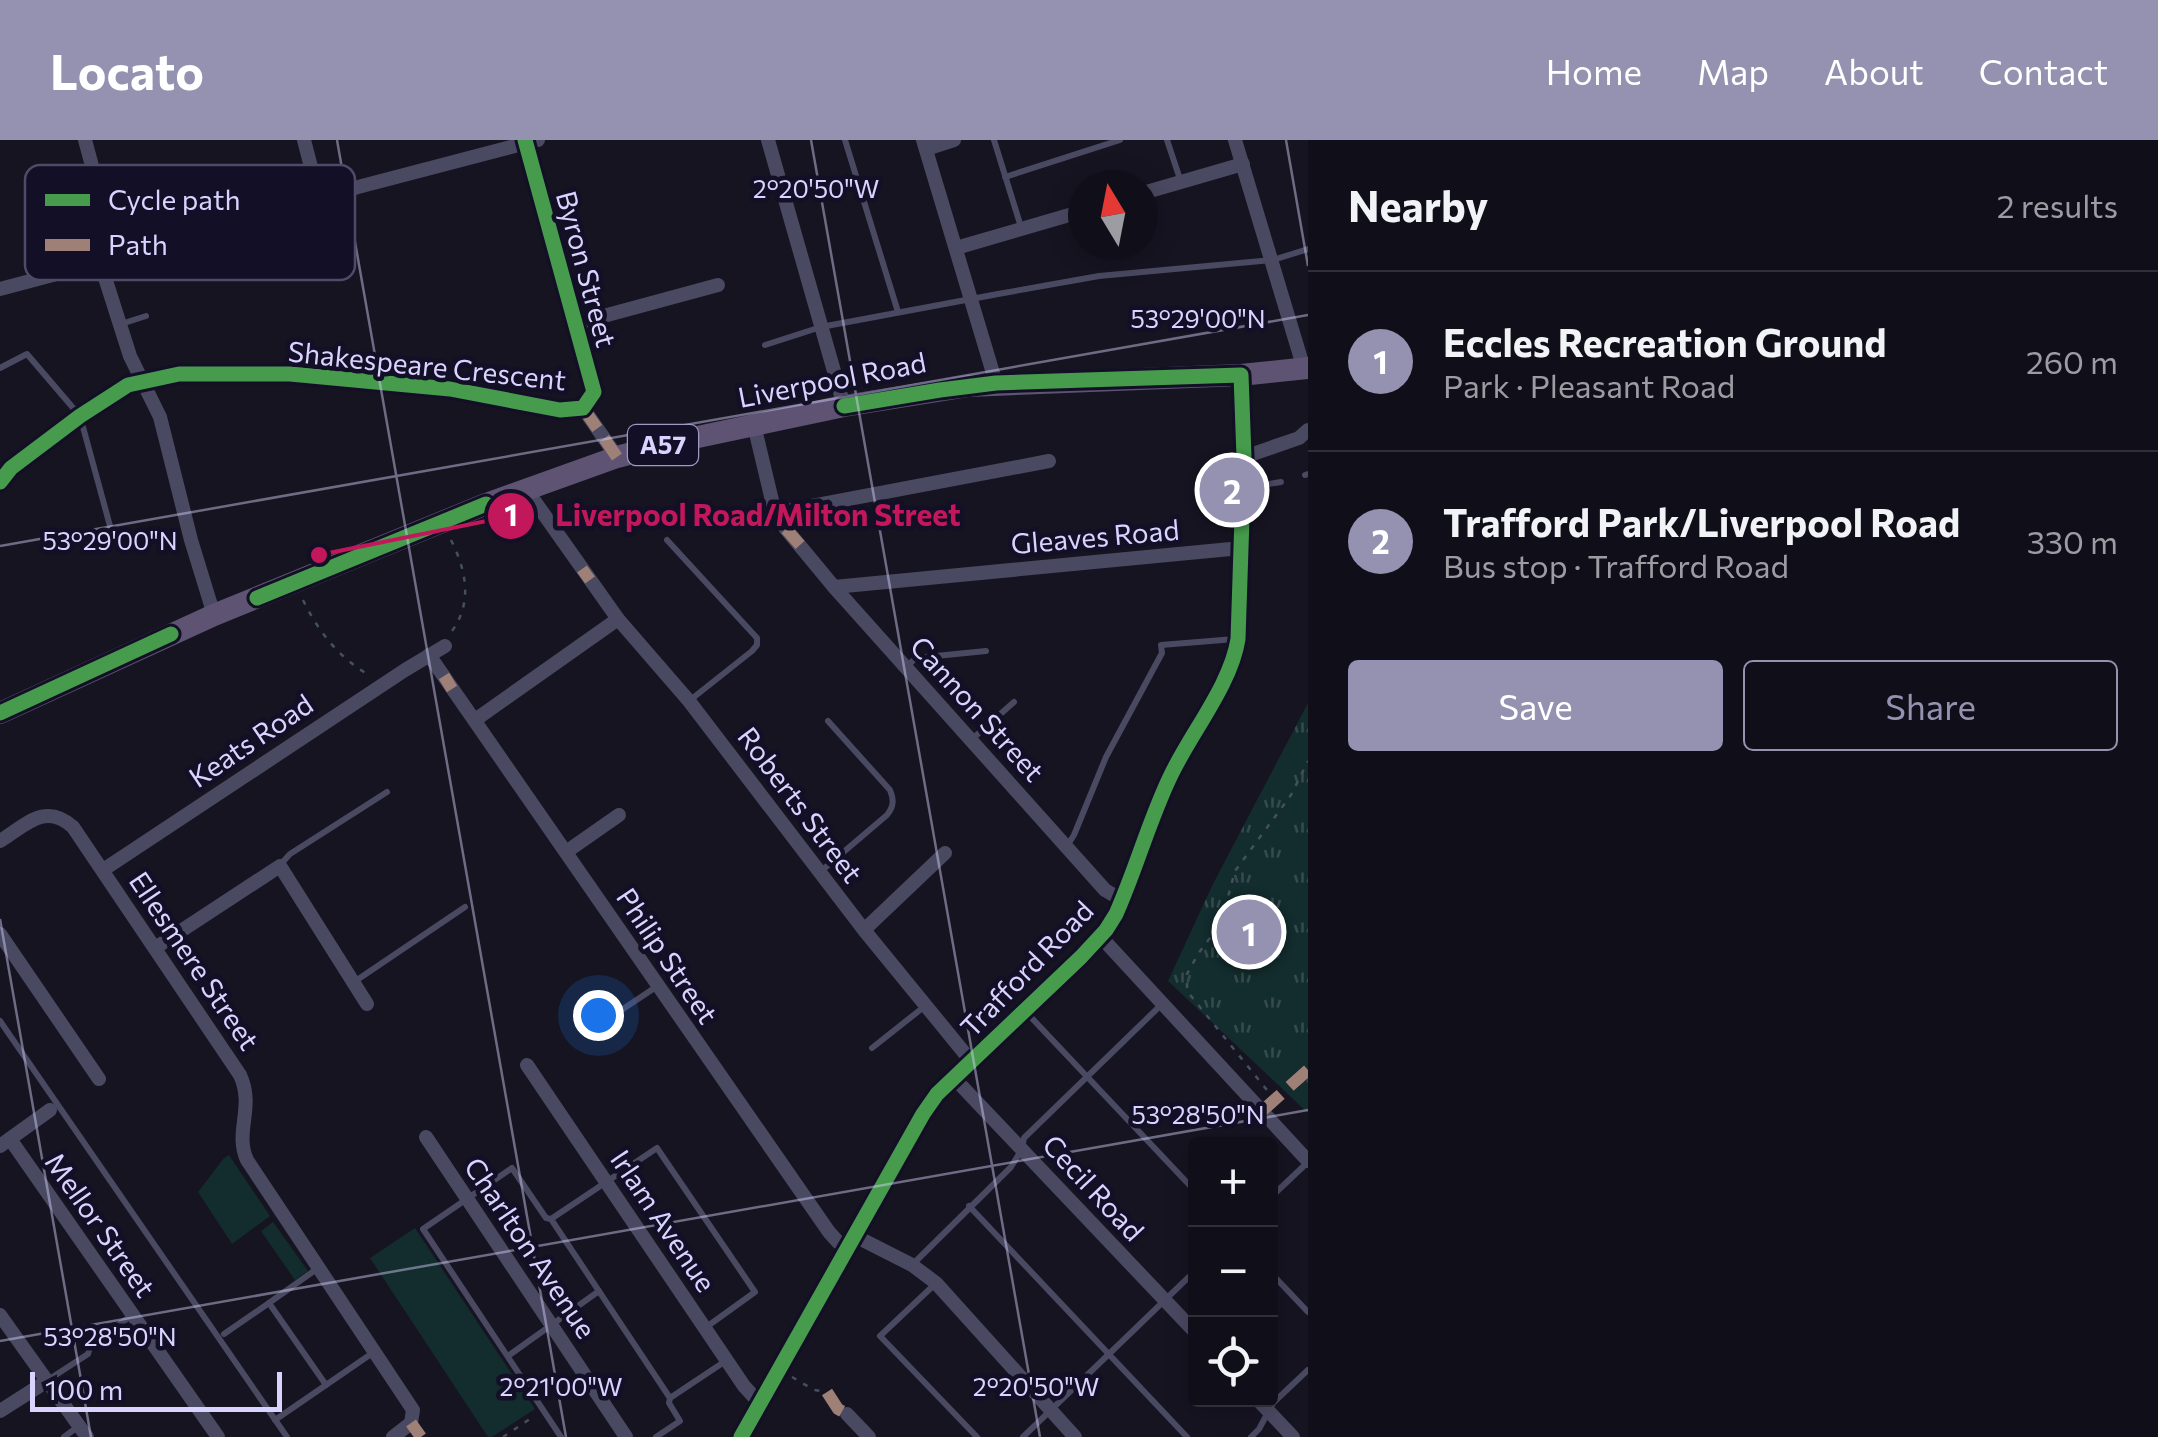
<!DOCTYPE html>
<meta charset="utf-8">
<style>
body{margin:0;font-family:Commissioner,sans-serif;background:#191822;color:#f1f3f6}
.controls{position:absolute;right:30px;bottom:30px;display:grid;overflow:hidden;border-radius:10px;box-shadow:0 5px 25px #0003}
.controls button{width:90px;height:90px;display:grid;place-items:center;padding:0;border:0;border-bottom:2px solid #302f38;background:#100f19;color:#f1f3f6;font:50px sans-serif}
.compass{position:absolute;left:1068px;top:30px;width:90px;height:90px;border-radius:50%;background:#100f19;box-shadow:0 5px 25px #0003;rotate:350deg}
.scale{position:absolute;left:30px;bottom:25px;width:252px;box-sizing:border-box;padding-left:10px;border:5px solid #d9d4ff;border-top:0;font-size:28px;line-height:35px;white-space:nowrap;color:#d9d4ff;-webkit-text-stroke:8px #130f26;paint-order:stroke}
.you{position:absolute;left:598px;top:875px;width:35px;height:35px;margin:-25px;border:8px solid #fff;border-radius:50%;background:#1a73e8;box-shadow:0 0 0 15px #1a73e833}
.badge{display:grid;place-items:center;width:65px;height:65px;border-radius:50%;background:#9591b1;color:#fff;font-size:32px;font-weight:700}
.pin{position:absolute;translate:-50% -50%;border:5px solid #fff;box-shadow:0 2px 10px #0006}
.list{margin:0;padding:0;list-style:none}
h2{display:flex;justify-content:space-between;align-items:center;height:130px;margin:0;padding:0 40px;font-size:42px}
h2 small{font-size:32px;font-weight:400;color:#9c9ca2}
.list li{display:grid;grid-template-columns:65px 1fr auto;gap:30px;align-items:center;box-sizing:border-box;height:180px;padding:0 40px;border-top:2px solid #302f38}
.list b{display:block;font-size:38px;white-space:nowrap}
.list p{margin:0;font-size:32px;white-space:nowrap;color:#9c9ca2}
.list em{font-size:32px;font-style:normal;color:#9c9ca2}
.actions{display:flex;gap:20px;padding:30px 40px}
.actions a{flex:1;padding:22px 0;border:2px solid #9591b1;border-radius:10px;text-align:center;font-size:35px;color:#9591b1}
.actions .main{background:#9591b1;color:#fff}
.icon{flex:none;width:55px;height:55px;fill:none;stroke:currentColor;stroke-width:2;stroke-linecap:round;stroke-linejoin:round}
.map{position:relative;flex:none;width:1308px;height:1297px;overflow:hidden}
header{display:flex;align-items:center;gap:60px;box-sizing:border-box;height:140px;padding:0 50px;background:#9591b1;color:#fff}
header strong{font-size:48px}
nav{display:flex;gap:55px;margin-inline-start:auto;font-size:35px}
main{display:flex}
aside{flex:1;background:#100f19}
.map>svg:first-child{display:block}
</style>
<header>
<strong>Locato</strong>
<nav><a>Home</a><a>Map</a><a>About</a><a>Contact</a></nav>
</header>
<main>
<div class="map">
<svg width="1308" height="1297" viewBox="0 0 1308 1297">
<defs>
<pattern id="park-tufts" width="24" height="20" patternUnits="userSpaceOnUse" patternTransform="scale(2.5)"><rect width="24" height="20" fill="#132c2d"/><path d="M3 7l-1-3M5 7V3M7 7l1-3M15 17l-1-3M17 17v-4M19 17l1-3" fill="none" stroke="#354a4c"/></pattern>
</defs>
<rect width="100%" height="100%" fill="#161421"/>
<g fill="#132c2d">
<path d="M229,1015l41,61 -38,28 -34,-52 26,-34z"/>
<path d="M273,1082l35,49 -13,9 -34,-49z"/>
<path d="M415,1088l120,181 -43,28h-4l-118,-179z"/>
</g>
<path fill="url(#park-tufts)" d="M1308,563v410l-140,-132 45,-97z"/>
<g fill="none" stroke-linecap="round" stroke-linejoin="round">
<g stroke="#44505f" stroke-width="2.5" stroke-dasharray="5 8" stroke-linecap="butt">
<path d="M451,400c15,30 22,62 1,91"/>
<path d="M303,460c15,31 36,58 66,75"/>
<path d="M1275,960l-88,-109v-17l11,-20 23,-31 14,-52 56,-76 17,-34"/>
<path d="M792,1237l22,13 13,2"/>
<path d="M503,1297l30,-20"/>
</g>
<g stroke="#4a4962" stroke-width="6">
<path d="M845,0l53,172"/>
<path d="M994,0l27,87"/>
<path d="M1167,0l14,42"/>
<path d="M1005,37l115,-37"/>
<path d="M121,184l25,-8"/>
<path d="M765,205l56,-18 177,-33 101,-18 174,-16 35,-11"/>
<path d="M0,228l27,-14 53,62 30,110"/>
<path d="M1305,335l3,-1"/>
<path d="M1245,348l36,-6"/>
<path d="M667,400l90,98v7l-5,6 -63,50"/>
<path d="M906,527l10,-9 70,-7"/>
<path d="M971,600l43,-38"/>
<path d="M1067,706l7,-11 32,-78 56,-104 -1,-8 74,-6"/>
<path d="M280,725l10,-11 97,-62"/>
<path d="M820,732l67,-57c7,-9 7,-15 3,-25l-62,-69"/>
<path d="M354,842l111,-75"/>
<path d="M1026,872l170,180"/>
<path d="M611,877l45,-30"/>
<path d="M0,881l287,416"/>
<path d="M872,908l53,-42"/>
<path d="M1270,1058l38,-36"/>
<path d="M969,1066l218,231"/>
<path d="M551,1079l106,-71 98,144 -50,36"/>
<path d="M913,1124l98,-97 11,-18 2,-11 138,-134"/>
<path d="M318,1128l-49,35 57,82 48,-33"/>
<path d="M1270,1132l38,40"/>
<path d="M934,1145l-54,51 97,101"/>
<path d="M224,1194l45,-31"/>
<path d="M508,1216l91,-65"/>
<path d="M48,1240l40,-26 3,-10 40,-28"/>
<path d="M670,1258l57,-38"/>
<path d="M275,1280l51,-35"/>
<path d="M64,1297l15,-11"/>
<path d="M561,1297l-138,-208 89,-61 34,50 5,1 119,179 -1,5 11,18 -24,16"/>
<path d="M1023,1297l173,-167"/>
<path d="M1251,1297l8,-8 14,-26 35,-33"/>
</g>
<g stroke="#4a4962" stroke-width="14">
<path d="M85,0l32,118"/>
<path d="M304,0l15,58"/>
<path d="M525,0l69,252 -11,16"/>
<path d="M768,0l76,266"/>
<path d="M923,0l73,243"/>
<path d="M1235,0l69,229"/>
<path d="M926,9l28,-9"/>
<path d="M1143,53l100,-29"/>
<path d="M956,108l127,-37"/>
<path d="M100,122l30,94 30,61 31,123 23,75"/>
<path d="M0,149l117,-31 241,-71 180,-47"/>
<path d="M574,184l144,-39"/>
<path d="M583,268l34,49"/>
<path d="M754,285l21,88 11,16 48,58 271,303 17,10"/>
<path d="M1244,317l55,-19 9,-8"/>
<path d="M0,342l11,-14 69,-52 48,-31 51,-11h111l160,15 110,21 23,-2"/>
<path d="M526,349l92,130 71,82 175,229 107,131"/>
<path d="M775,373l274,-52"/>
<path d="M834,447l407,-39"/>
<path d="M429,515l400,577 9,10 8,5"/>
<path d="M475,580l143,-101"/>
<path d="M0,701c26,-16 45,-39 73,-14l167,248c15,32 -6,57 7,85l166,250 -2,13 -18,14"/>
<path d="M566,712l53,-37"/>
<path d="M103,730l302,-200 40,-24"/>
<path d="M864,790l81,-77"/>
<path d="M0,794l99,145"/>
<path d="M1100,796l208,225"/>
<path d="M155,808l125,-82 87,138"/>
<path d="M527,925l217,321 10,11 8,4"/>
<path d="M954,938l242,255"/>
<path d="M426,997l200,300"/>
<path d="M10,999l208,298"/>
<path d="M0,1006l50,-36"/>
<path d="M853,1095l59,30 24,18 139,154"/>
<path d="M0,1175l87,122"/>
<path d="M1258,1260l35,37"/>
<path d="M0,1271l47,-30"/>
<path d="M847,1274l22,23"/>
<path d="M741,1297l182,-323 14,-20 144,-137 25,-27 10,-16 55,-141 56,-100 9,-21 8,-195 -3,-82"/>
</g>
<path stroke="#5e5373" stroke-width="22" d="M0,573l214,-98 272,-111 131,-47 57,-15 170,-36 125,-20 272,-11 67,-7"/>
<g stroke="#9e8076" stroke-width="12" stroke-dasharray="25 12" stroke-linecap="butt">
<path d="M583,268l34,49"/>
<path d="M786,389l14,16"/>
<path d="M582,429l8,11"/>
<path d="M444,536l8,13"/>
<path d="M1262,971l46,-41"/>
<path d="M827,1252l11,17 9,5"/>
<path d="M411,1283l10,14"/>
</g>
<g stroke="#130f26" stroke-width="21">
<g id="cycleway">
<path d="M0,342l11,-14 69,-52 48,-31 51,-11h111l160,15 110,21 23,-2 11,-16 -69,-252"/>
<path d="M257,458l229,-94"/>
<path d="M0,573l171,-79"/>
<path d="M741,1297l182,-323 14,-20 144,-137 25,-27 10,-16c20,-45 33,-93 54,-137 20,-43 61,-92 68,-138l6,-182 -3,-82 -245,8 -56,7 -96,16"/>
</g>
</g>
<use href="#cycleway" stroke="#469c4c" stroke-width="15"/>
</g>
<path fill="none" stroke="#d9d4ff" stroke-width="2.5" stroke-opacity="0.45" d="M337,0l229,1297M811,0l229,1297M1286,0l22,126M0,406l1308,-231M0,779l91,518M0,1201l1308,-231"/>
<g text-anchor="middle" stroke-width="9" stroke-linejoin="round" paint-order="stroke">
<rect fill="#130f26" stroke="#9e99be" stroke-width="2.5" x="628" y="285" width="70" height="40" rx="8"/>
<g font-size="25" font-weight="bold" fill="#d9d4ff">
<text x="663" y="314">A57</text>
</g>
<g font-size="28" fill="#d9d4ff" stroke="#130f26">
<text transform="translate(586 129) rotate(75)" y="10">Byron Street</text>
<text transform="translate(427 226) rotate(6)" y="10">Shakespeare Crescent</text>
<text transform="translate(832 240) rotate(-11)" y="10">Liverpool Road</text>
<text transform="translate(1095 397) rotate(-5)" y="10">Gleaves Road</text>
<text transform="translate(977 569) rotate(48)" y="10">Cannon Street</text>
<text transform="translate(251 601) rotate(-34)" y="10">Keats Road</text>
<text transform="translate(800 665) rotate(53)" y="10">Roberts Street</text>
<text transform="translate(667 816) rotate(56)" y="10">Philip Street</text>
<text transform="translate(194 821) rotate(56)" y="10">Ellesmere Street</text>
<text transform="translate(1027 829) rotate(-46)" y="10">Trafford Road</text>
<text transform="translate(1093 1048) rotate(47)" y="10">Cecil Road</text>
<text transform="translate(663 1081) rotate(56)" y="10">Irlam Avenue</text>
<text transform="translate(100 1085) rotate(55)" y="10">Mellor Street</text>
<text transform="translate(530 1108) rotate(56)" y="10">Charlton Avenue</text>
</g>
</g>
<rect x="25" y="25" width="330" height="115" rx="15" fill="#130f26" stroke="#4e4a67" stroke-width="2.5"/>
<rect x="45" y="54" width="45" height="12" fill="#469c4c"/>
<rect x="45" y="99" width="45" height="12" fill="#9e8076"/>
<g font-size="28" fill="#d9d4ff">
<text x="108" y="70">Cycle path</text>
<text x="108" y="115">Path</text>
</g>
<g font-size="25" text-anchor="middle" fill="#d9d4ff" stroke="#130f26" stroke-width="9" stroke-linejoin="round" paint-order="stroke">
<text x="816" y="58">2°20'50"W</text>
<text x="1198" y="188">53°29'00"N</text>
<text x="110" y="410">53°29'00"N</text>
<text x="1198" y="984">53°28'50"N</text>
<text x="110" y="1206">53°28'50"N</text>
<text x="561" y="1256">2°21'00"W</text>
<text x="1036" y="1256">2°20'50"W</text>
</g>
<path fill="none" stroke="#c2185b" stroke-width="4" d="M319 415L511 376"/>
<g fill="#c2185b" stroke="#130f26" stroke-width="4">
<circle cx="319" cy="415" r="10"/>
<circle cx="511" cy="376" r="25"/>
</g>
<g font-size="30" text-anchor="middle" font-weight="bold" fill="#fff">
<text x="511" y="386">1</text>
</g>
<g font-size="30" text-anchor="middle" font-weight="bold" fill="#c2185b" stroke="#130f26" stroke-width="9" stroke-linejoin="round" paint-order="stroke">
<text x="758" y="386">Liverpool Road/Milton Street</text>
</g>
</svg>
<div class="controls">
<button>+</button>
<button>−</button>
<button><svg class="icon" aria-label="locate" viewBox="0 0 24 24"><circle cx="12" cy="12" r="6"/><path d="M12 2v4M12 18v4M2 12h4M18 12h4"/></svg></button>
</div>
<svg class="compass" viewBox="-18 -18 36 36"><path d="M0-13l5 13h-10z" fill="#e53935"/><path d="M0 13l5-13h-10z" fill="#9c9ca2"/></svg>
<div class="scale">100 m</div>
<div class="you"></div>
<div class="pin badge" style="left:1249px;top:792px">1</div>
<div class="pin badge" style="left:1232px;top:350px">2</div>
</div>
<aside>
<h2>Nearby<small>2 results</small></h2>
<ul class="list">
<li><span class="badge">1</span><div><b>Eccles Recreation Ground</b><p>Park · Pleasant Road</p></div><em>260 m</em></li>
<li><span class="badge">2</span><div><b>Trafford Park/Liverpool Road</b><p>Bus stop · Trafford Road</p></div><em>330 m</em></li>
</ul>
<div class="actions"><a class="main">Save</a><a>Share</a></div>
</aside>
</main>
